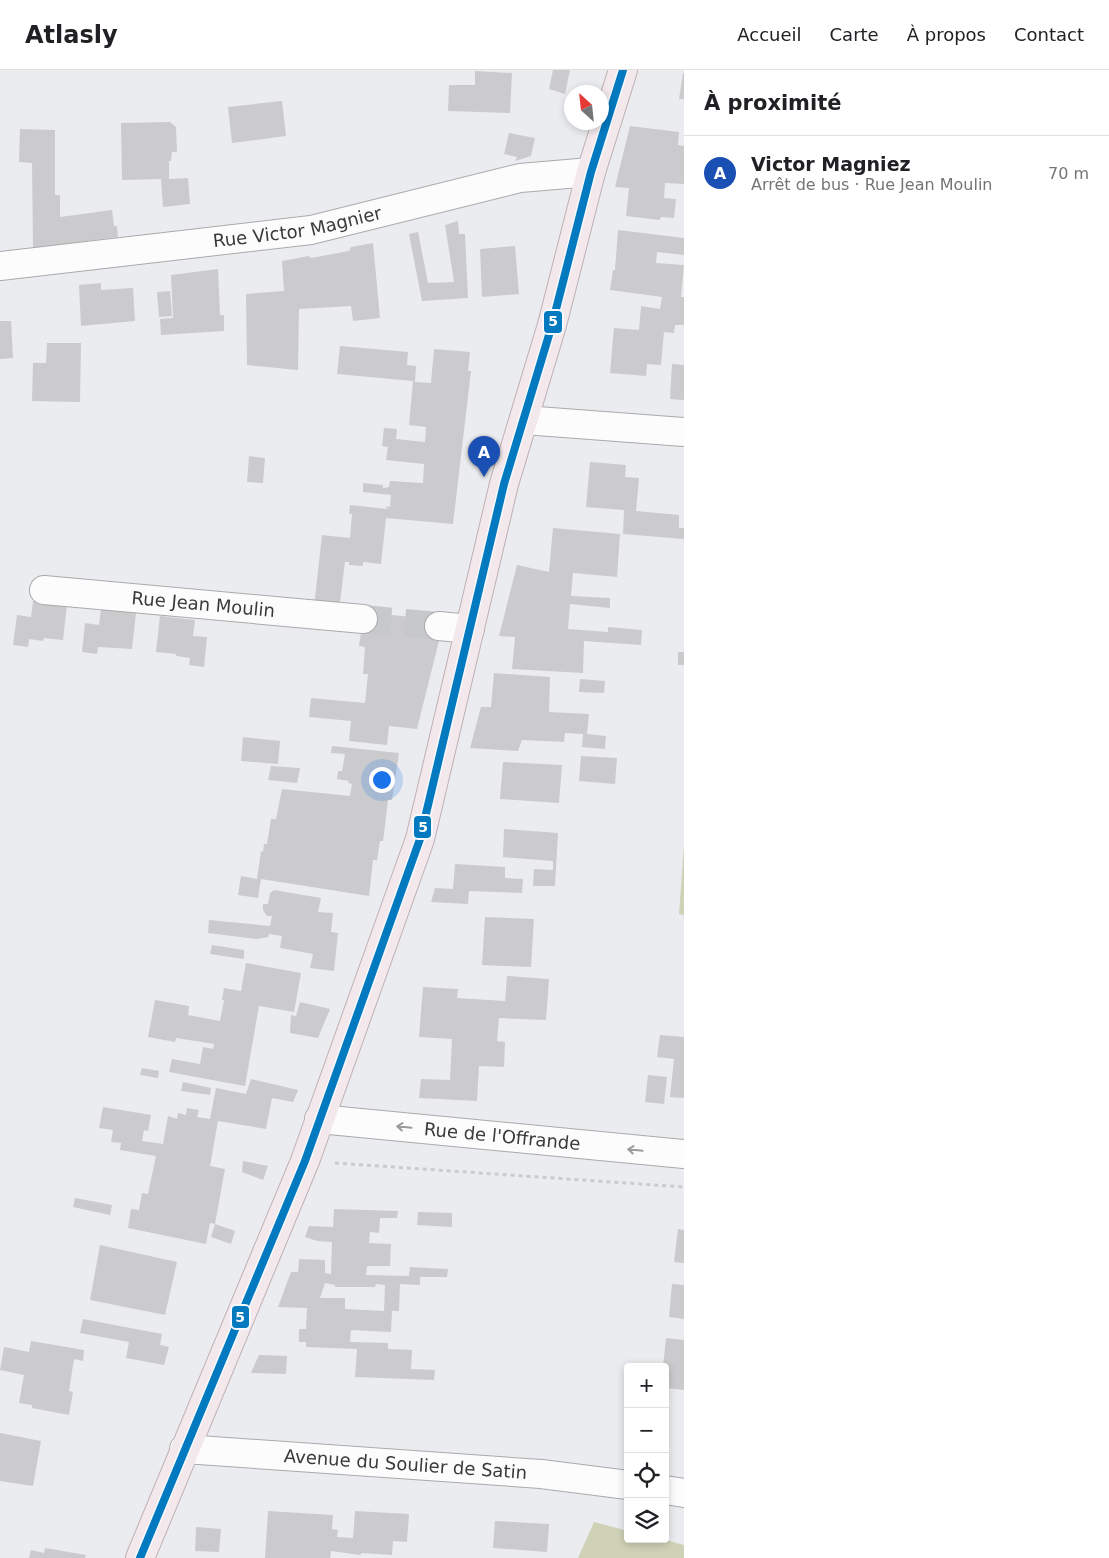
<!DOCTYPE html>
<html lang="fr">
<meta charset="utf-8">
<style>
body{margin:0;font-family:"DejaVu Sans",sans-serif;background:#f2f2f2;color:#202124}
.controls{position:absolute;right:15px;bottom:15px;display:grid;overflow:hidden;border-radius:5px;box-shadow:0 2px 8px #0003}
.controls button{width:45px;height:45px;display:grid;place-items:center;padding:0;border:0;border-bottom:1px solid #e0e0e0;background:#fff;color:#202124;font:25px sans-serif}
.compass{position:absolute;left:564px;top:15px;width:45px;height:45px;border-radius:50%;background:#fff;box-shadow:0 2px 8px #0003;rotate:333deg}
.you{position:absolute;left:381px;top:709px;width:18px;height:18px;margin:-12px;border:4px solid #fff;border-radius:50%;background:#1a73e8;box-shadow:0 0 0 8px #1a73e833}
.badge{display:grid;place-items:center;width:32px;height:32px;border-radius:50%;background:#77787a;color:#fff;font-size:16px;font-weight:700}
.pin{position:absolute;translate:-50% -41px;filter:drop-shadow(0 1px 2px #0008)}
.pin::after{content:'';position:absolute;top:26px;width:18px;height:15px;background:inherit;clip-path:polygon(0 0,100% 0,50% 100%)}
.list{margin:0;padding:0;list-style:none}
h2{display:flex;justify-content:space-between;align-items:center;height:65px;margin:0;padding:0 20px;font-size:21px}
h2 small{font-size:16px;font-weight:400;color:#757577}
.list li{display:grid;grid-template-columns:32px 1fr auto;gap:15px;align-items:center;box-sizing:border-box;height:75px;padding:0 20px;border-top:1px solid #e0e0e0}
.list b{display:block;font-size:19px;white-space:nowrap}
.list p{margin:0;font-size:16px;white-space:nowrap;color:#757577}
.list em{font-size:16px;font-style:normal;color:#757577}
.icon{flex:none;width:28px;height:28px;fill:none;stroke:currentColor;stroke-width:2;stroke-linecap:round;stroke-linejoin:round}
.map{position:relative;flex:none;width:684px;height:1488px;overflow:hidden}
header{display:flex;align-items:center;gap:30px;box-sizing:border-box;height:70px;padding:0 25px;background:#fff;border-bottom:1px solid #e0e0e0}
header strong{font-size:24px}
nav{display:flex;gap:28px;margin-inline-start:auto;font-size:18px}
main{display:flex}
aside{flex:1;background:#fff}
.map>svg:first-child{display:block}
</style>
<header>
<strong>Atlasly</strong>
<nav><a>Accueil</a><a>Carte</a><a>À propos</a><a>Contact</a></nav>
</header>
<main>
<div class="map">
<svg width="684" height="1488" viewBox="0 0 684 1488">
<rect width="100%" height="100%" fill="#eaecef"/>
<g fill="#cfd2b6">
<path d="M684,775v70l-5,-1z"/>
<path d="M594,1452l34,9v8h34l22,6v13h-106z"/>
</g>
<g fill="#cbcbcd" fill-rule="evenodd">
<path d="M553,0h17l-5,24 -16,-5z"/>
<path d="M475,1l37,2 -2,40 -62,-2 1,-26h26z"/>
<path d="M683,3h1v26h-5z"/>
<path d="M282,31l4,35 -54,7 -4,-36z"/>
<path d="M170,52l6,5 1,25h-5l-1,9h-2v18l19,-1 2,26 -27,3 -2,-28 -39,1 -1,-57z"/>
<path d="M630,56l49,6 -1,13 6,1v38l-19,-1 -1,15 12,1 -2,19 -13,-1 -1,3 -34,-4 3,-28 -14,-1z"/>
<path d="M20,59l35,1v65h5v22l52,-7 2,16h3l1,11 -85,11 -1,-85 -13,-1z"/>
<path d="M509,63l26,5 -4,18 -16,5 2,-4 -13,-3z"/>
<path d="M458,151l1,13h6l3,64 -46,3 -13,-67 9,-2 10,51 26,-1 -9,-57z"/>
<path d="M618,160l66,8v17l-27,-3 -1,11 28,2 -3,32h3v28h-9l-1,8 -10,-1 -3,33 -14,-1 -1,12 -36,-3 4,-45 25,2 2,-24 19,3 2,-12 -52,-7 3,-20h2z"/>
<path d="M373,173l7,75 -27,3 -2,-15 -52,3 -1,61 -51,-5 -1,-71 38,-3 -2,-30 27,-5 2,2 38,-7 2,-4z"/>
<path d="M515,176l4,48 -37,3 -2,-48z"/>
<path d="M218,199l2,46h4v16l-63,4 -1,-16 13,-1 -2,-43z"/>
<path d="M101,213v7l32,-2 2,33 -54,5 -2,-41z"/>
<path d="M170,221l2,25 -13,1 -2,-25z"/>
<path d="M0,251h11l2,37 -13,1z"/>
<path d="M47,273h34l-1,59 -48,-1 1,-38h13z"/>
<path d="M340,276l68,6 -1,13 9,1 -1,16 16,1 3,-34 36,3 -2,19h3l-18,153 -67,-6 -5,46 -18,-2v4l-14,-1v-3h-4l-6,48 -25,-3 8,-72 28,3 2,-24h-3l1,-9 37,4 -1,-3 4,1 1,-12 -28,-3v-9l20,2v3l6,-1 1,-6 33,2 1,-19 -38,-4 2,-13 -6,-1 2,-18 13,1 -1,10 29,3 1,-15 -17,-2 4,-44 -76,-7z"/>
<path d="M672,294l12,1v35l-14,-1z"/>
<path d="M249,386l16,2 -2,25 -16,-1z"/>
<path d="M590,392l36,3 -1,12 14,1 -3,33 43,4v13h5v11l-61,-5 1,-24 -38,-3z"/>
<path d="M553,458l67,6 -3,43 -44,-4 -2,23 39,2v10l-40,-4 -2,25 40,3v-5l34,3 -1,15 -57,-4 -1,32 -71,-4 3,-32 -16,-1 18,-71 32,7z"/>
<path d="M33,531l34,4 -4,35 -19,-2 -1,3 -14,-2 -1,8 -15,-2 4,-30 14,2z"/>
<path d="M101,539l35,4 -4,36 -34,-2 -1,7 -15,-2 3,-29 14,2z"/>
<path d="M364,542l75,8 -2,21h2l-22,88 -28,-3 -2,19 -38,-4 2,-20 -42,-4 2,-19 54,5 3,-29h-5l2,-27 -6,-1z"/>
<path d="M160,546l35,4 -2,16 14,1 -3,30 -15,-2 1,-7 -14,-2v-2l-20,-2z"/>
<rect x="678" y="582" width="6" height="13"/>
<path d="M494,603l56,4 -1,35 40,2 -2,20 19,2 -1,13 -23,-2 1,-13 -18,-1 -1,9 -42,-2 -4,11 -48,-3 11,-41h10z"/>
<path d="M580,609l25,2 -1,12 -25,-1z"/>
<path d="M243,667l37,4 -2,23 -37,-3z"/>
<path d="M332,676l67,7 -7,47h-4l-4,34 -1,7h-3l-3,19h-4l-4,36 -108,-17 -3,19 -20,-3 3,-19 16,3 4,-28 2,1 1,-8h3l4,-25h5l6,-30 68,7 2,-12 -4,-1 1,-2 -12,-2 1,-8h4l3,-17 -14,-1z"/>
<path d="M581,686l36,2 -2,26 -36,-3z"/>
<path d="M503,692l59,3 -3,38 -59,-4z"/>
<path d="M271,696l29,2 -3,15 -29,-3z"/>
<path d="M504,759l54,4 -3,53h-22l1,-17 19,1v-9l-50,-4z"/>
<path d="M455,794l50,3v11l18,1 -1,14 -53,-2 -1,13 -37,-2 4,-14 18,1z"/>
<path d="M274,820l47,8 -3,14 15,1 -2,19 7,1 -4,38 -24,-3 3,-14 -33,-6 2,-12 -13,-2 -1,3 -12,2 -48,-6 1,-13 61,6 2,-10h-5l-4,-6v-6h5l2,-11z"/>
<path d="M485,847l49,2 -3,48 -49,-2z"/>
<path d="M212,875l32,5v9l-34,-5z"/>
<path d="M246,893l55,10 -7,39 -35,-6 -14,80 -76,-14 3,-13 28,5 3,-17 10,2 1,-5 -38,-6 -1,4 -27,-5 7,-37 34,6 -1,9 32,6 4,-21h-2l2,-12 17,3z"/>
<path d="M507,906l42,3 -3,41 -47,-2 -2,23 8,1 -1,25 -25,-1 -2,35 -58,-3 2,-19 29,1 2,-41 -33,-2 4,-50 35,2 -1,9 48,3z"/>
<path d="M300,932l30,7 -12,29 -28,-5 1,-18 5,1z"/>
<path d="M660,965l24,2v61l-14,-1 4,-38 -17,-2z"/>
<path d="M142,998l17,3 -1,7 -18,-3z"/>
<path d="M648,1005l19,2 -3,27 -19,-2z"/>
<path d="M251,1009l47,11 -5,12 -21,-4 -6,31 -48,-8 -8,45 15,3 -10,55 20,7 -4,13 -20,-7 4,-13 -5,-1 -4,21 -78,-16 3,-19 8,1 3,-17 6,1 8,-38 -36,-6 1,-7 -10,-1 2,-12 -14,-2 4,-21 48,8 -3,16 -4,-1 -2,11 21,3 5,-28 9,3 1,-6 8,2 1,-7 12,2 -2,7 13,2 6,-31 30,6z"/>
<path d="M183,1012l28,6 -1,7 -29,-4z"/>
<path d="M243,1091l25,5 -5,14 -21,-8z"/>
<path d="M75,1128l37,7 -2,10 -37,-8z"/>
<path d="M334,1139l64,2 -1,7h-17l-1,15 -9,-1 -1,11 22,1 -1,22h-23l-1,9 43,1 1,-9 38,2 -1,8h-27v8l-20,-1 -1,27h-7l-1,21 -40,-2 -1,12 38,1v6l24,1 -1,19 24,1 -1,10 -79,-3 2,-28 -51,-2v-5h-7v-13h7l1,-21 -29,-1 13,-35h7l1,-13 26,1v13l6,1 1,-32 -15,-1 -12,-4 4,-11 24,1zM325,1213l10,2v2h40l1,-3 9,1 -1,26 -39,-2v-11h-25z"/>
<path d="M418,1142l34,1v14l-35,-2z"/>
<path d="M678,1159l6,1v33l-10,-1z"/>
<path d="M100,1175l77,17 -12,53 -75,-15z"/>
<path d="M672,1214l12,1v34l-15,-2z"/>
<path d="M83,1249l79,15 -2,11 9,2 -5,18 -38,-7 3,-16 -49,-9z"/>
<path d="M666,1268l18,2v50l-19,-2v-21h-2z"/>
<path d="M31,1271l53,9 -1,11 -9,-2 -5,32 4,1 -4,23 -37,-7v-3l-13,-2 5,-28 -24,-5 4,-23 25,5z"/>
<path d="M259,1285l28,1 -1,18 -35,-1z"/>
<path d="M0,1363l41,8 -8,45 -33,-5z"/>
<path d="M268,1441l65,4 -1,14 6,1 -1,7 16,1 2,-27 54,3 -2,28 -14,-1 -1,14 -30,-2 -2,2 -29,-4 -1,7h-65z"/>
<path d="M495,1451l54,3 -2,28 -54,-4z"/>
<path d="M196,1457l25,2 -2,23 -24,-1z"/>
<path d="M45,1478l41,7 -1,3h-56l2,-8 13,3z"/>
</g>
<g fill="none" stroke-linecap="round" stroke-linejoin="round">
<path stroke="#c7c8cb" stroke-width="28" stroke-dasharray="28 14" stroke-linecap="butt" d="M363,549l76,7"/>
<g stroke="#a9aaac" stroke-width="30">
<g id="minor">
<path id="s1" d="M0,196l311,-36 209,-52 71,-6"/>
<path d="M524,350l160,12"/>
<path id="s2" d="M44,520l319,29"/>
<path d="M439,556l31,3"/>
<path id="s3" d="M319,1049l365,35"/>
<path id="s4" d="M184,1379l357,25 87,11"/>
<path d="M665,1420l19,3"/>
</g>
</g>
<g stroke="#bfb0b4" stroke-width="30">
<path id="major" d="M140,1488l165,-397 115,-322 84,-355 48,-159 39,-153 32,-102"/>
</g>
<path stroke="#cbcbcb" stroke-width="3" stroke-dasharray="4 4" stroke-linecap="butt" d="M335,1093l349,24"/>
<use href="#minor" stroke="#fcfcfd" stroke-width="28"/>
<use href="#major" stroke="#f3e9ec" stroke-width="28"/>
<g stroke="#f6f9fe" stroke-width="11">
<path id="bus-1" d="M140,1488l165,-397 115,-322 84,-355 48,-159 39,-153 32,-102"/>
</g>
<use href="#bus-1" stroke="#0379bf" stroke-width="8"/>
</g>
<defs><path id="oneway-shaft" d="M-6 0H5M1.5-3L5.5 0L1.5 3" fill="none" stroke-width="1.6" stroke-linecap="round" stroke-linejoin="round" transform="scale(1.25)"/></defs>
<g stroke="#9a9b9c">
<use href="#oneway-shaft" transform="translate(404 1057) rotate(-174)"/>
<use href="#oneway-shaft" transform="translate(635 1080) rotate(-174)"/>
</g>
<g text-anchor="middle" stroke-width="5" stroke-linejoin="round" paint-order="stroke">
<g font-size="18" fill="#393a3b" stroke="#f6f9fe">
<text dy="6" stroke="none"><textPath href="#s1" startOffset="300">Rue Victor Magnier</textPath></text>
<text dy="6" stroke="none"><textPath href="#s2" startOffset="160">Rue Jean Moulin</textPath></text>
<text dy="6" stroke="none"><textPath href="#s3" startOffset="184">Rue de l'Offrande</textPath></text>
<text dy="6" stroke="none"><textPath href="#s4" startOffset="222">Avenue du Soulier de Satin</textPath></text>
</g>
</g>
<g stroke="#f6f9fe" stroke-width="2">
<rect x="543" y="240" width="20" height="24" rx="5" fill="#0379bf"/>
<rect x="413" y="745" width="19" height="24" rx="5" fill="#0379bf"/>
<rect x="231" y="1235" width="19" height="24" rx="5" fill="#0379bf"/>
</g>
<g font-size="14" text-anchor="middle" font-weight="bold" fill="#fff">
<text x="553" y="256">5</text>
<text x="423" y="762">5</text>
<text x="240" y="1252">5</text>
</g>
</svg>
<div class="controls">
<button>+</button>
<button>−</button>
<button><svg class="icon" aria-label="locate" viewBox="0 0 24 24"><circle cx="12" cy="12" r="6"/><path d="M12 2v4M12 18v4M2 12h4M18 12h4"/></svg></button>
<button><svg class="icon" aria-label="layers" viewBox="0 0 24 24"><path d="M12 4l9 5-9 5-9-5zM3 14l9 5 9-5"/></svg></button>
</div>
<svg class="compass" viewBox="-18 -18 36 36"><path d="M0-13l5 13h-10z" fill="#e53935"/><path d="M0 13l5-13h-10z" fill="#757577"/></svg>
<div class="you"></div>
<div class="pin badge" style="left:484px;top:407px;background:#1a4fb4">A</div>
</div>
<aside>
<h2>À proximité<small></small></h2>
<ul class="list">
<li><span class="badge" style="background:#1a4fb4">A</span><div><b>Victor Magniez</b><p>Arrêt de bus · Rue Jean Moulin</p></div><em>70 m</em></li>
</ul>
</aside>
</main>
